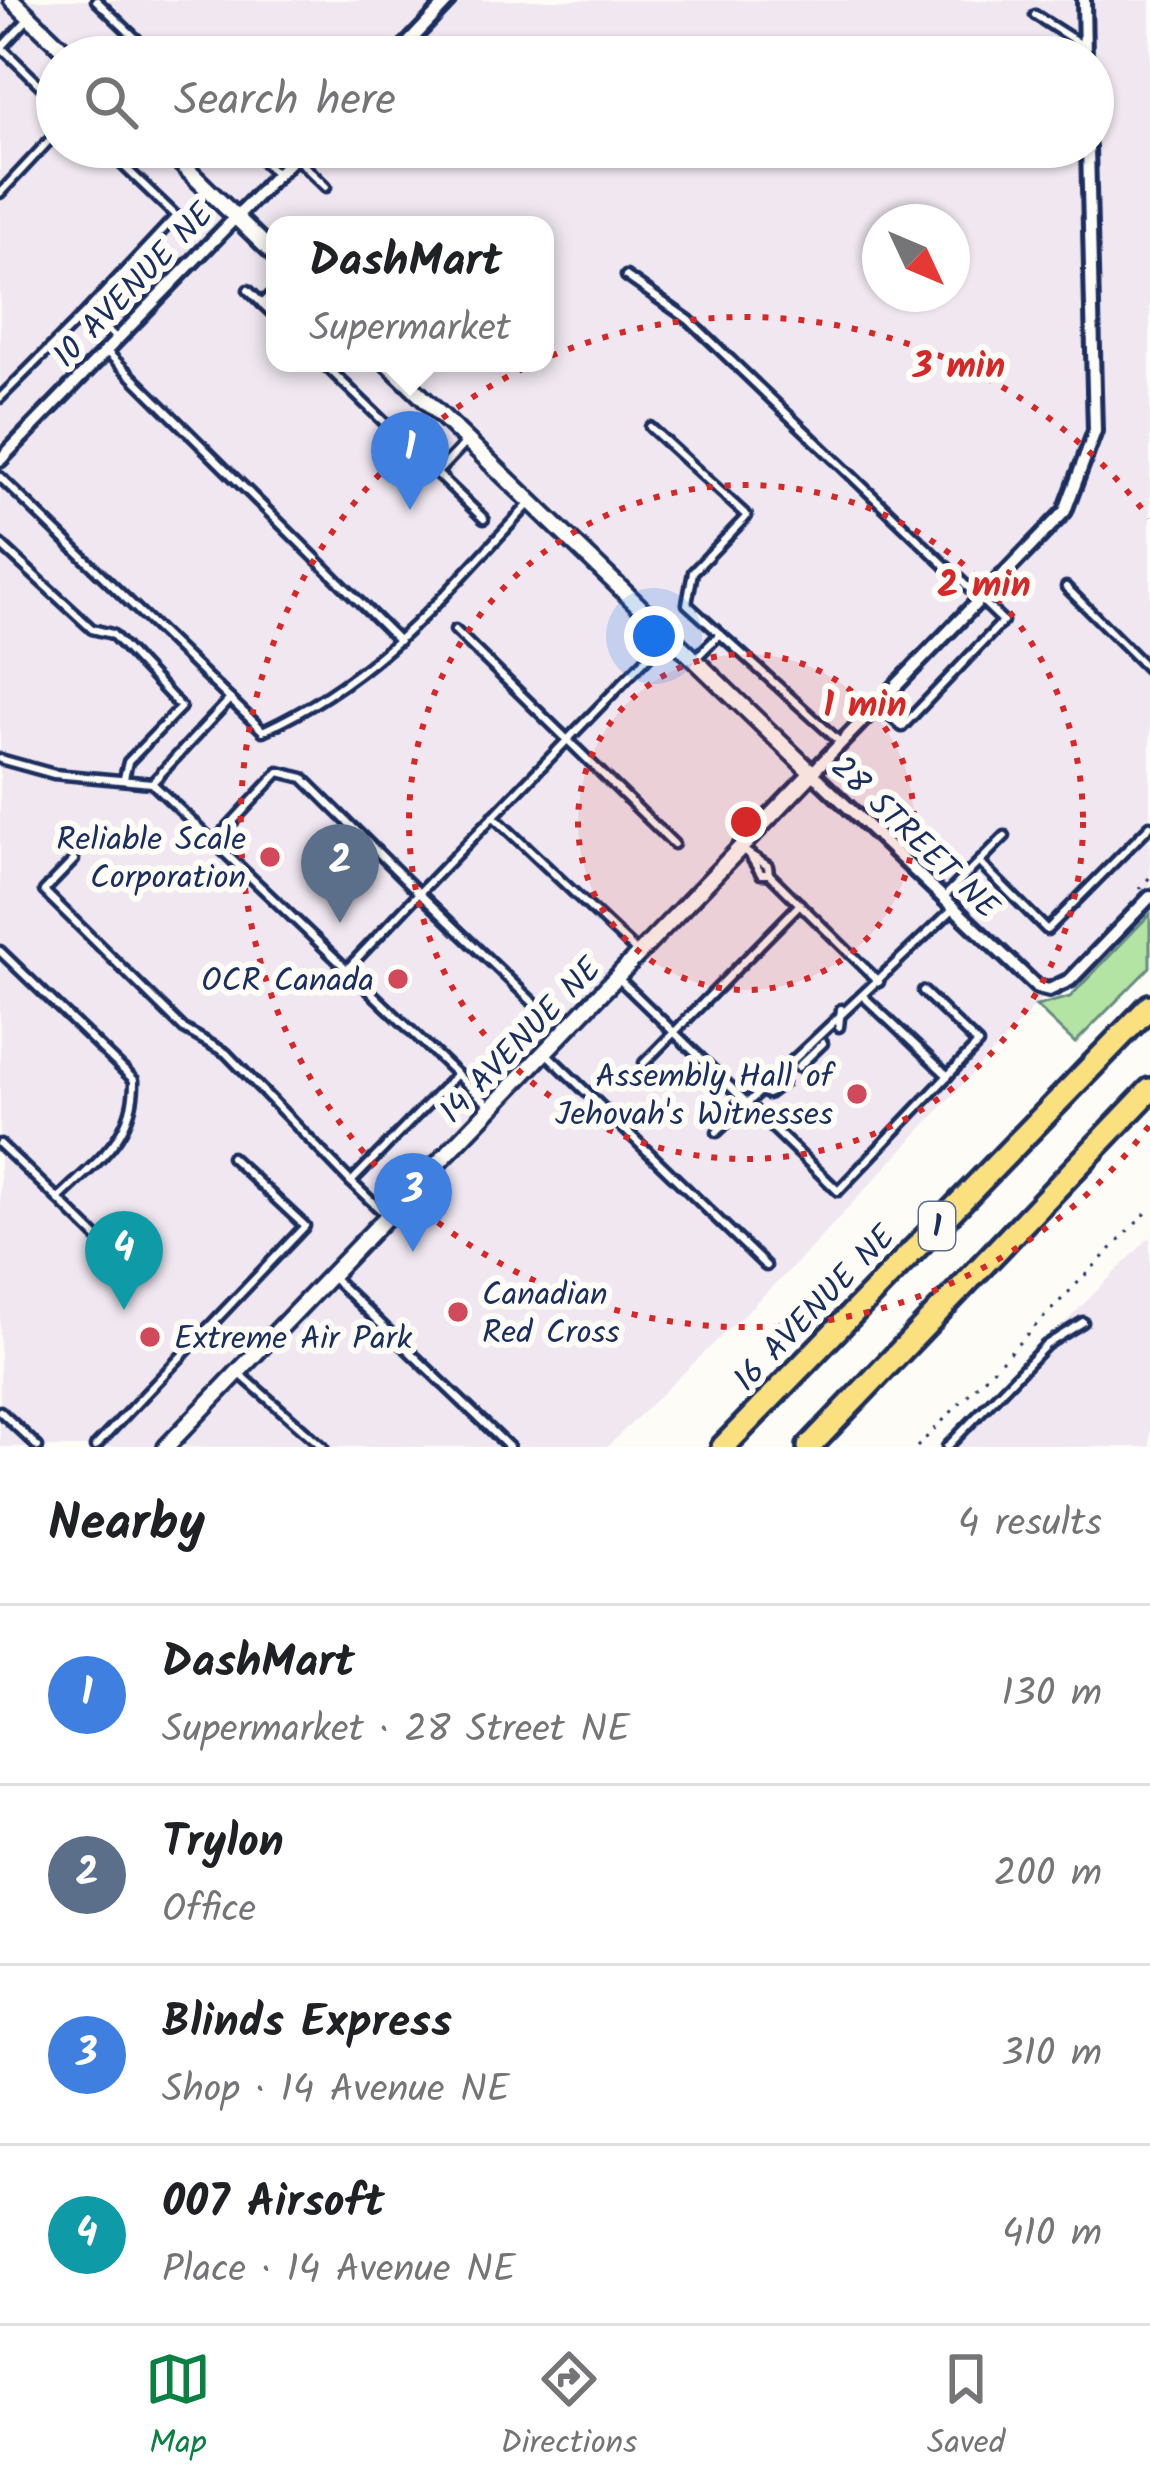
<!DOCTYPE html>
<meta charset="utf-8">
<style>
body{margin:0;font-family:Kalam,sans-serif;background:#f6f6f6;color:#202124}
.compass{position:absolute;left:862px;top:204px;width:108px;height:108px;border-radius:50%;background:#fff;box-shadow:0 3px 9px #0004;rotate:134deg}
.you{position:absolute;left:654px;top:636px;width:42px;height:42px;margin:-30px;border:9px solid #fff;border-radius:50%;background:#1a73e8;box-shadow:0 0 0 18px #1a73e833}
.badge{display:grid;place-items:center;width:78px;height:78px;border-radius:50%;background:#0b8043;color:#fff;font-size:39px;font-weight:700}
.pin{position:absolute;translate:-50% -99px;filter:drop-shadow(0 3px 6px #0008)}
.pin::after{content:'';position:absolute;top:63px;width:42px;height:36px;background:inherit;clip-path:polygon(0 0,100% 0,50% 100%)}
.popup{position:absolute;left:266px;top:216px;width:288px;height:156px;box-sizing:border-box;display:grid;place-content:center;border-radius:24px;background:#fff;filter:drop-shadow(0 3px 9px #0005);font-size:39px;white-space:nowrap;color:#757577}
.popup b{font-size:45px;color:#202124}
.popup::after{content:'';position:absolute;left:50%;top:100%;margin-left:-24px;border:24px solid transparent;border-top-color:#fff}
.list{margin:0;padding:0;list-style:none}
h2{display:flex;justify-content:space-between;align-items:center;height:156px;margin:0;padding:0 48px;font-size:51px}
h2 small{font-size:39px;font-weight:400;color:#757577}
.list li{display:grid;grid-template-columns:78px 1fr auto;gap:36px;align-items:center;box-sizing:border-box;height:180px;padding:0 48px;border-top:3px solid #e0e0e0}
.list b{display:block;font-size:45px;white-space:nowrap}
.list p{margin:0;font-size:39px;white-space:nowrap;color:#757577}
.list em{font-size:39px;font-style:normal;color:#757577}
.icon{flex:none;width:66px;height:66px;fill:none;stroke:currentColor;stroke-width:2;stroke-linecap:round;stroke-linejoin:round}
.map{position:relative;flex:none;width:1150px;height:1447px;overflow:hidden}
.search{position:absolute;background:#fff;box-shadow:0 3px 9px #0004;left:36px;right:36px;top:36px;height:132px;display:flex;align-items:center;gap:30px;box-sizing:border-box;padding:0 42px;border-radius:66px;color:#757577;font-size:45px}
.sheet{height:876px;background:#fff}
nav{display:flex;justify-content:space-around;align-items:center;box-sizing:border-box;height:168px;border-top:3px solid #e0e0e0;background:#fff;font-size:33px;color:#757577}
nav a{display:grid;justify-items:center;gap:6px}
nav .on{color:#0b8043}
.map>svg:first-child{display:block}
</style>
<div class="map">
<svg width="1150" height="1447" viewBox="0 0 1150 1447">
<rect width="100%" height="100%" fill="#fdfcf7"/>
<filter id="ink" filterUnits="userSpaceOnUse"><feTurbulence type="fractalNoise" baseFrequency=".00833" numOctaves="2"/><feDisplacementMap in="SourceGraphic" scale="24" xChannelSelector="R" yChannelSelector="G"/><feConvolveMatrix kernelMatrix="1 2 1 2 8 2 1 2 1" color-interpolation-filters="sRGB"/></filter>
<g filter="url(#ink)">
<g fill="#f0e7f1" fill-rule="evenodd">
<path d="M0,0h1150v897l-80,83 -21,11 -251,271 -191,185h-607zM57,57h1036v90h-1036zM880,222h72v72h-72zM275,225h270v138h-270z"/>
<path d="M1150,1237v210h-208z"/>
</g>
<path fill="#b3e4a4" stroke="#678a81" stroke-width="3" d="M1150,914v53l-75,76 -39,-37 34,-9z"/>
<g fill="none" stroke-linecap="round" stroke-linejoin="round">
<g stroke="#1b2f5e" stroke-width="15">
<g id="service">
<path d="M96,0l59,57"/>
<path d="M1035,15l47,30"/>
<path d="M0,46l57,56"/>
<path d="M0,49l27,-29"/>
<path d="M248,147l28,26"/>
<path d="M295,157l31,30"/>
<path d="M0,193l57,-61"/>
<path d="M626,276l63,44 314,301 -101,106 -24,-22"/>
<path d="M248,290l27,26"/>
<path d="M262,304l13,-13"/>
<path d="M87,311l89,-95 -72,-69"/>
<path d="M107,352l292,289"/>
<path d="M323,363l161,156"/>
<path d="M0,398l87,-87 28,26"/>
<path d="M650,427l97,89 -54,56 -6,32 33,30"/>
<path d="M437,473l28,-30"/>
<path d="M0,477l263,254c119,-55 180,-136 268,-229"/>
<path d="M0,544l92,85 20,5 69,73 -53,55 -4,16"/>
<path d="M1066,587l84,84"/>
<path d="M455,630l219,214"/>
<path d="M694,660l26,-26 121,109"/>
<path d="M0,759l54,15 98,9 78,-84"/>
<path d="M152,783l337,322"/>
<path d="M493,816l146,138"/>
<path d="M213,843l66,-71 24,6 116,115 250,-258"/>
<path d="M743,850l25,16 1,8 110,108"/>
<path d="M750,856l11,18h8"/>
<path d="M74,860l-30,31 140,138 42,24 125,129 106,-108"/>
<path d="M979,862l68,68 103,-104"/>
<path d="M945,896l60,-60"/>
<path d="M0,951l134,129c1,58 -38,81 -76,119l-58,-55"/>
<path d="M347,969l72,-76 119,114"/>
<path d="M619,979l219,212 140,-147 -55,-53"/>
<path d="M863,996l85,80"/>
<path d="M839,1027l2,-18"/>
<path d="M547,1054l219,212"/>
<path d="M644,1063l156,-159"/>
<path d="M798,1067l25,-24"/>
<path d="M758,1090l10,4 15,-11"/>
<path d="M717,1132l236,-223"/>
<path d="M351,1182l36,34"/>
<path d="M58,1199l58,57"/>
<path d="M333,1278l176,169"/>
<path d="M240,1374l83,73"/>
<path d="M0,1411l38,36"/>
<path d="M95,1447l210,-221 -74,-69"/>
<path d="M947,1447l99,-102 37,-23"/>
</g>
</g>
<g stroke="#1b2f5e" stroke-width="20">
<g id="minor">
<path d="M1084,0l1,57"/>
<path d="M395,57l54,-57"/>
<path d="M1088,147l7,284 -30,80 -253,262 225,214 12,3 21,-10 80,-83"/>
<path d="M0,460l304,-313"/>
</g>
</g>
<g stroke="#1b2f5e" stroke-width="22">
<g id="tertiary">
<path d="M12,0l59,57"/>
<path d="M164,147l111,108"/>
<path d="M166,1447l646,-674 -425,-410"/>
</g>
</g>
<g stroke="#1b2f5e" stroke-width="30">
<g id="motorway">
<path d="M723,1447l427,-441"/>
<path d="M809,1447l341,-357"/>
</g>
</g>
<g stroke="#1b2f5e" stroke-width="3" stroke-dasharray="3 9" stroke-linecap="butt">
<path d="M1139,889l11,-12"/>
<path d="M917,1447l233,-238"/>
</g>
<use href="#service" stroke="#fdfcf7" stroke-width="6"/>
<use href="#minor" stroke="#fdfcf7" stroke-width="10"/>
<use href="#tertiary" stroke="#fdfcf7" stroke-width="14"/>
<use href="#motorway" stroke="#fbe080" stroke-width="21"/>
</g>
</g>
<circle cx="746" cy="822" r="168" fill="#d62828" fill-opacity=".12"/>
<g fill="none" stroke="#d62828" stroke-width="6" stroke-dasharray="6 12">
<circle cx="746" cy="822" r="168"/>
<circle cx="746" cy="822" r="337"/>
<path d="M1149 1126A505 505 0 1 1 1149 518"/>
</g>
<g fill="#d1495b" stroke="#fdfcf7" stroke-width="4.5">
<circle cx="270" cy="857" r="12"/>
<circle cx="398" cy="979" r="12"/>
<circle cx="857" cy="1094" r="12"/>
<circle cx="458" cy="1312" r="12"/>
<circle cx="150" cy="1337" r="12"/>
</g>
<g text-anchor="middle" stroke-width="12" stroke-linejoin="round" paint-order="stroke">
<rect fill="#fdfcf7" stroke="#5f6c8c" stroke-width="3" x="919" y="1202" width="36" height="48" rx="9"/>
<g font-size="30" font-weight="bold" fill="#1b2f5e">
<text x="937" y="1236">1</text>
</g>
<g font-size="33" fill="#1b2f5e" stroke="#fdfcf7">
<text transform="translate(132 284) rotate(-46)" y="12">10 AVENUE NE</text>
<text transform="translate(916 836) rotate(44)" y="12">28 STREET NE</text>
<text transform="translate(519 1039) rotate(-46)" y="12">14 AVENUE NE</text>
<text transform="translate(813 1307) rotate(-46)" y="12">16 AVENUE NE</text>
</g>
<g font-size="33" fill="#1b2f5e" stroke="#fdfcf7" text-anchor="end">
<text x="246" y="850">Reliable Scale<tspan x="246" dy="38">Corporation</tspan></text>
<text x="374" y="991">OCR Canada</text>
<text x="833" y="1087">Assembly Hall of<tspan x="833" dy="38">Jehovah's Witnesses</tspan></text>
<text x="482" y="1305" text-anchor="start">Canadian<tspan x="482" dy="38">Red Cross</tspan></text>
<text x="174" y="1349" text-anchor="start">Extreme Air Park</text>
</g>
</g>
<circle cx="746" cy="822" r="18" fill="#d62828" stroke="#fdfcf7" stroke-width="6"/>
<g font-size="36" text-anchor="middle" font-weight="bold" fill="#d62828" stroke="#fdfcf7" stroke-width="12" stroke-linejoin="round" paint-order="stroke">
<text x="959" y="377">3 min</text>
<text x="984" y="596">2 min</text>
<text x="865" y="716">1 min</text>
</g>
</svg>
<svg class="compass" viewBox="-18 -18 36 36"><path d="M0-13l5 13h-10z" fill="#e53935"/><path d="M0 13l5-13h-10z" fill="#757577"/></svg>
<div class="you"></div>
<div class="pin badge" style="left:410px;top:510px;background:#3f7fe0">1</div>
<div class="popup"><b>DashMart</b>Supermarket</div>
<div class="pin badge" style="left:340px;top:923px;background:#5c6f8a">2</div>
<div class="pin badge" style="left:413px;top:1252px;background:#3f7fe0">3</div>
<div class="pin badge" style="left:124px;top:1310px;background:#0f9aa8">4</div>
<div class="search"><svg class="icon" aria-label="search" viewBox="0 0 24 24"><circle cx="10" cy="10" r="6"/><path d="M15 15l6 6"/></svg>Search here</div>
</div>
<section class="sheet">
<h2>Nearby<small>4 results</small></h2>
<ul class="list">
<li><span class="badge" style="background:#3f7fe0">1</span><div><b>DashMart</b><p>Supermarket · 28 Street NE</p></div><em>130 m</em></li>
<li><span class="badge" style="background:#5c6f8a">2</span><div><b>Trylon</b><p>Office</p></div><em>200 m</em></li>
<li><span class="badge" style="background:#3f7fe0">3</span><div><b>Blinds Express</b><p>Shop · 14 Avenue NE</p></div><em>310 m</em></li>
<li><span class="badge" style="background:#0f9aa8">4</span><div><b>007 Airsoft</b><p>Place · 14 Avenue NE</p></div><em>410 m</em></li>
</ul>
</section>
<nav>
<a class="on"><svg class="icon" aria-label="map" viewBox="0 0 24 24"><path d="M3 6l6-2 6 2 6-2v14l-6 2-6-2-6 2zM9 4v14M15 6v14"/></svg>Map</a>
<a><svg class="icon" aria-label="directions" viewBox="0 0 24 24"><path d="M12 3l9 9-9 9-9-9zM9 14v-3h6M13 9l2 2-2 2"/></svg>Directions</a>
<a><svg class="icon" aria-label="saved" viewBox="0 0 24 24"><path d="M7 4h10v16l-5-4-5 4z"/></svg>Saved</a>
</nav>
